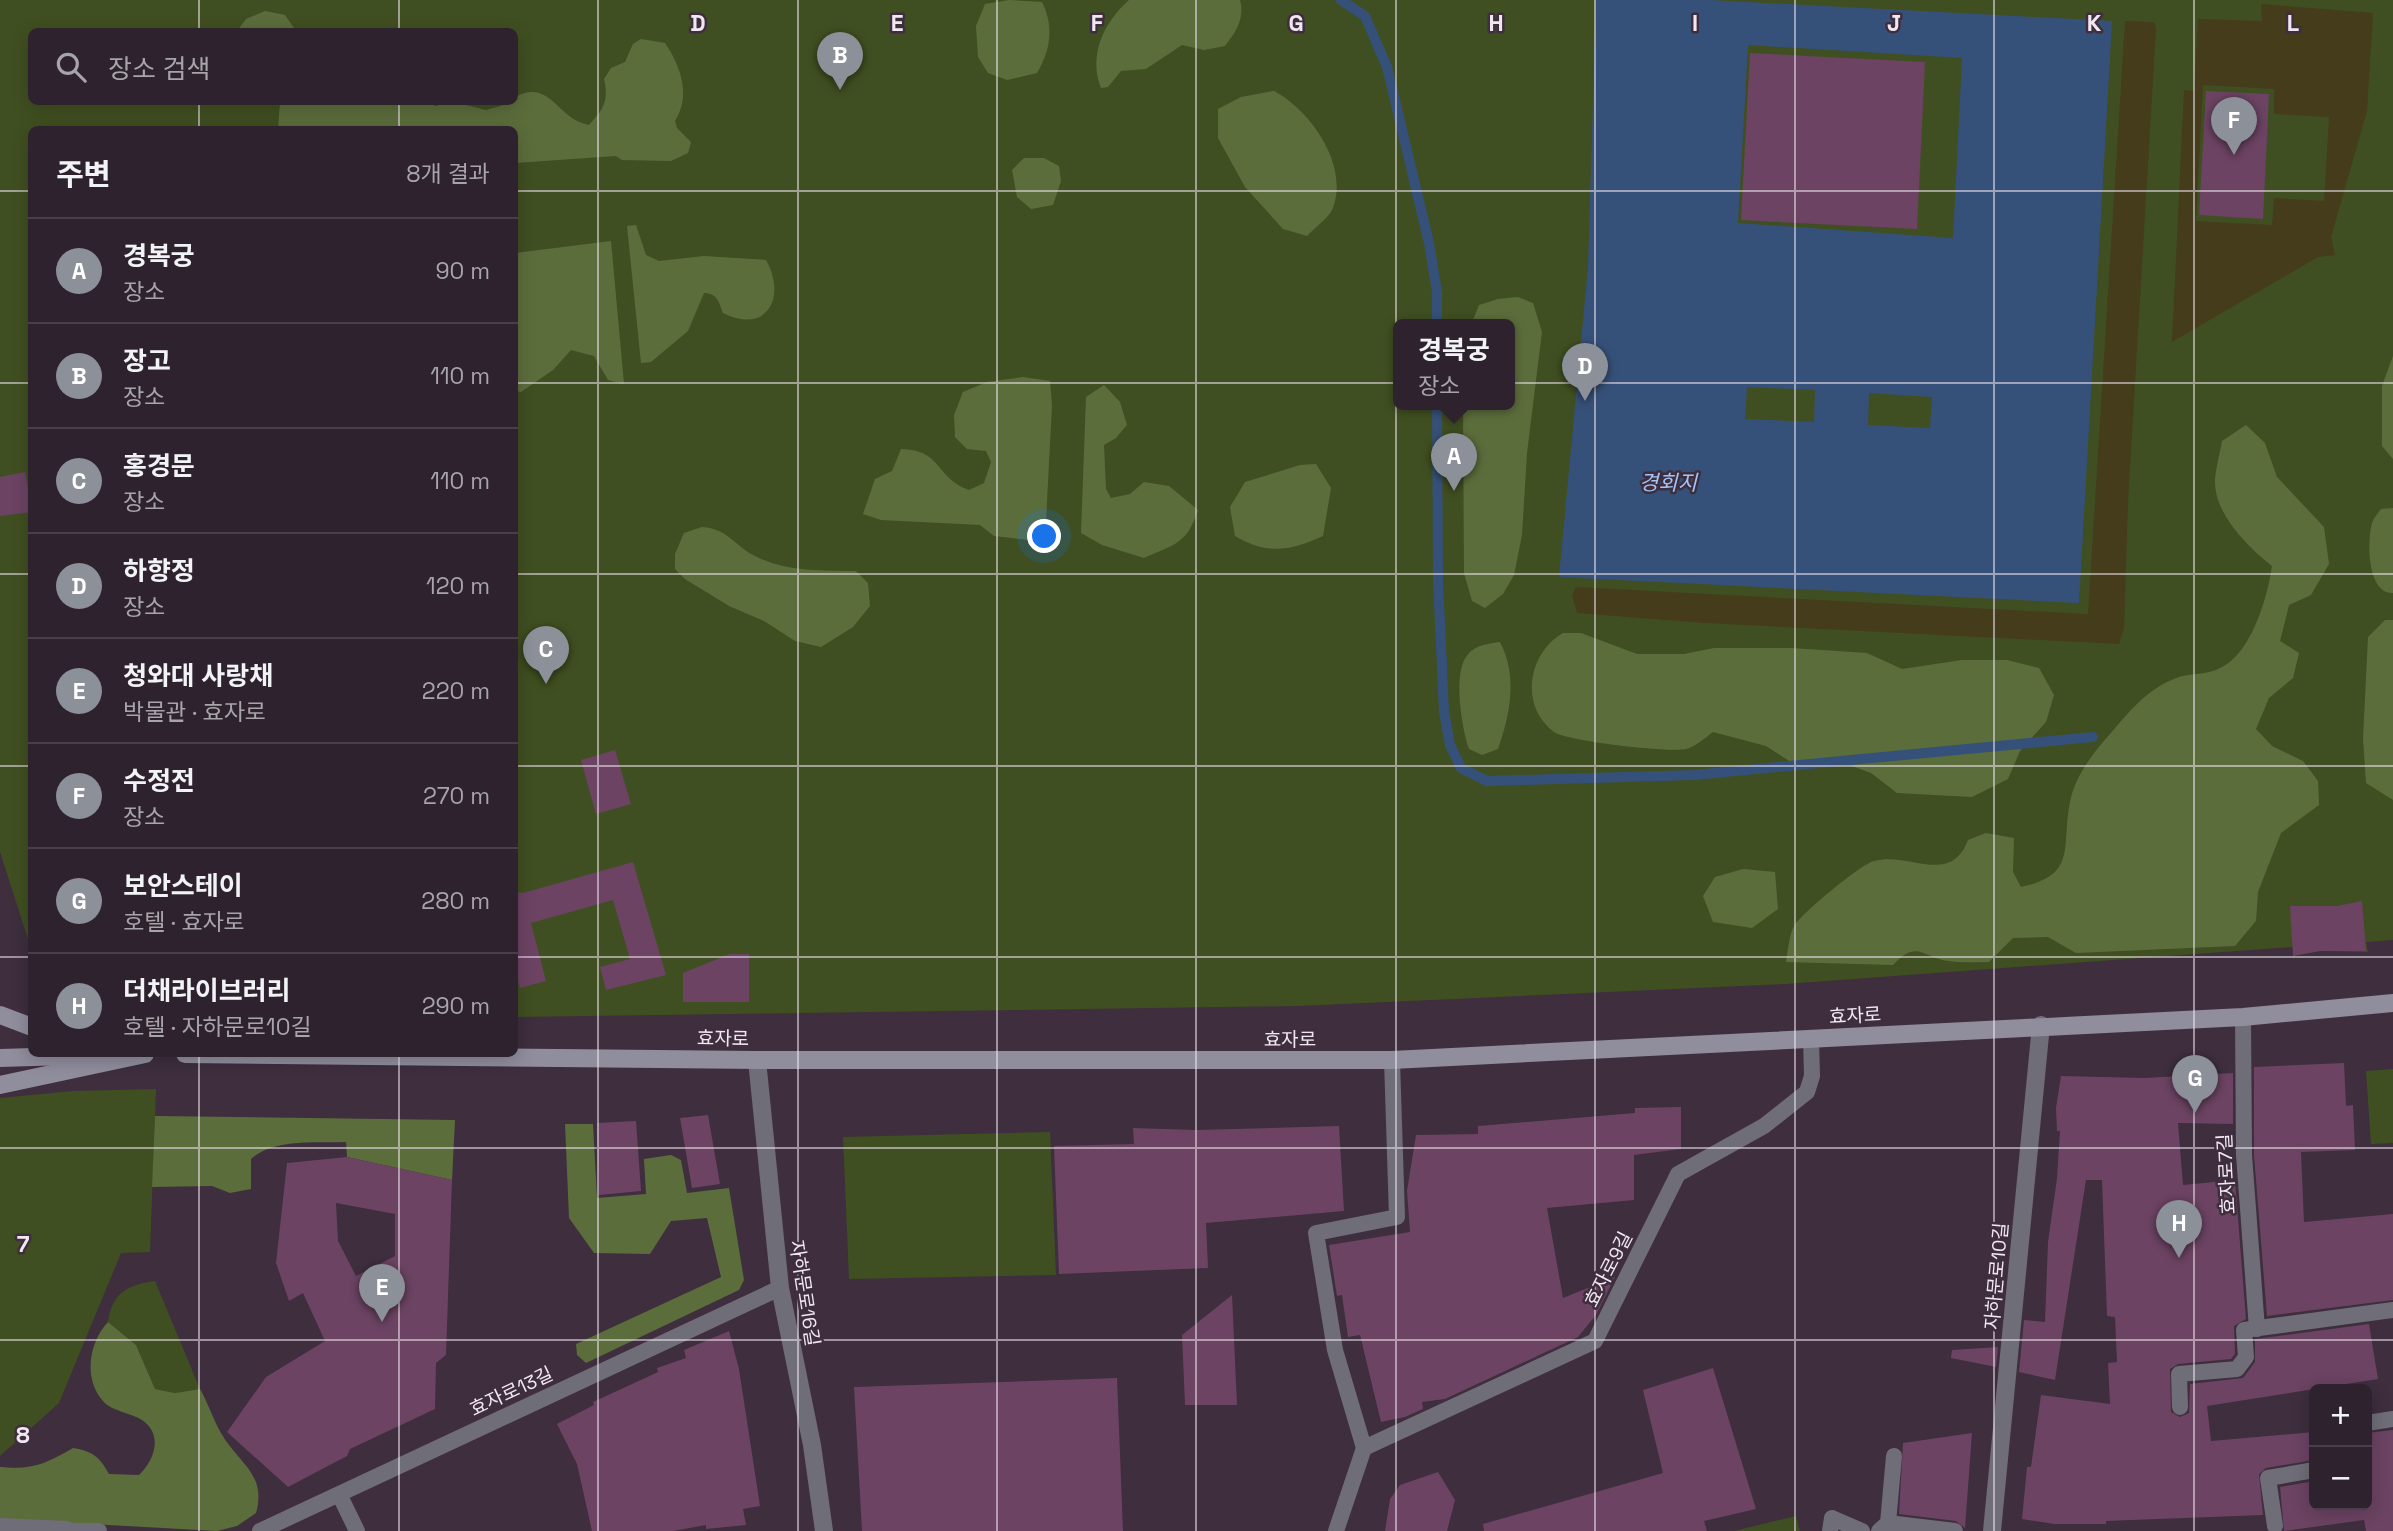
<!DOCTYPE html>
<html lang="ko">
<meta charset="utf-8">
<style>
body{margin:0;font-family:"Space Grotesk","Noto Sans KR",sans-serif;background:#3a2f3a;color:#f1f3f6}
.controls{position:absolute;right:21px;bottom:21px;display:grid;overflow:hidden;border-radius:10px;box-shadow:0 4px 18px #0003}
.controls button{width:63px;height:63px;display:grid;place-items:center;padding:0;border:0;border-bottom:2px solid #493f4a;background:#2e222e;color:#f1f3f6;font:35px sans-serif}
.you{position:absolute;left:1045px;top:537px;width:24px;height:24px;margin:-18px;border:5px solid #fff;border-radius:50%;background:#1a73e8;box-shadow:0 0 0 10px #1a73e833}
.badge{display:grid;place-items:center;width:46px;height:46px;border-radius:50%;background:#8c9099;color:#fff;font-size:23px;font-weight:700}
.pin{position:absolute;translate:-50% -58px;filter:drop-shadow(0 2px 4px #0008)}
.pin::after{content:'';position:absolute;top:37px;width:24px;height:21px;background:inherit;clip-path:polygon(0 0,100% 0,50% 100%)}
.popup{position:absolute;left:1393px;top:319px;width:122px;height:91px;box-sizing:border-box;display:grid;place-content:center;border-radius:10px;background:#2e222e;filter:drop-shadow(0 2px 5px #0005);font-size:23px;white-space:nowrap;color:#a7a4aa}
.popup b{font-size:26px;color:#f1f3f6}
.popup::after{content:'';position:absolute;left:50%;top:100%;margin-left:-14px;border:14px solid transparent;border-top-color:#2e222e}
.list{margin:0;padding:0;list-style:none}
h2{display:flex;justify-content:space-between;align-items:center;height:91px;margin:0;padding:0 28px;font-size:30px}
h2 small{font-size:23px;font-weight:400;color:#a7a4aa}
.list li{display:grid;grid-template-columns:46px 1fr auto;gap:21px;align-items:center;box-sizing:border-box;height:105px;padding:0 28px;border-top:2px solid #493f4a}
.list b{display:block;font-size:26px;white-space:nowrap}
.list p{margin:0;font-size:23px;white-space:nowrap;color:#a7a4aa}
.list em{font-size:23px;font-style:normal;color:#a7a4aa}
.icon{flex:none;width:38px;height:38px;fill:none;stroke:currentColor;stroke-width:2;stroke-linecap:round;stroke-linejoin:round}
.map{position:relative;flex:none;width:2393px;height:1531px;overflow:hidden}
.search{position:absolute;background:#2e222e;box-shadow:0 4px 18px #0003;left:28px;top:28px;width:490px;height:77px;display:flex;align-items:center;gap:18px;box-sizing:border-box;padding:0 24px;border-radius:10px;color:#a7a4aa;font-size:26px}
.panel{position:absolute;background:#2e222e;box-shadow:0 4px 18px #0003;left:28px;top:126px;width:490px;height:931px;border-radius:10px}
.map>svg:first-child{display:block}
</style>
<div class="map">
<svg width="2393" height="1531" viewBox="0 0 2393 1531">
<rect width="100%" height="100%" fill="#3e2e3e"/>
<g fill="#404f21" fill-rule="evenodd">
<path d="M0,0h2393v940l-27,2 2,10 -48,-1 -27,5v-9l-508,37 -488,22 -782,11 -1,-887h-482v809h-4l-28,-87zM32,32h482v70h-482zM1398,325h112v80h-112z"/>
<path d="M2393,1069v74l-22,1 -5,-73z"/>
<path d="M156,1089l-6,163 -29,1 -62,150 -59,53v-358l73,-7z"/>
<path d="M1050,1132l6,143 -207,4 -6,-142z"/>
<path d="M155,1281l45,108 -25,4 -20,-4 -19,-44 -28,-23c4,-29 19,-37 47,-41z"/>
<path d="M1796,1516l4,15h-66z"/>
</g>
<g fill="#5c6d3c">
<path d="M1009,0l33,2c12,25 9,47 -5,71l-30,7 -19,-7 -10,-16 -2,-31 9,-22z"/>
<path d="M1129,0h111c5,18 -4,32 -15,46l-21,4 -22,-5 -36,24 -25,2 -13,16 -7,1c-13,-33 3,-66 28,-88z"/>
<path d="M265,11l20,4 11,16h-59l9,-12z"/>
<path d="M641,39l24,4c16,24 26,52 10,78l2,7 14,14 -3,11 -17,8 -49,-1 -6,-4 -101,7 -1,-33 -236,-1 2,-27h150l5,4 19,-4 32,8 28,-8 1,-5c36,-19 42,23 74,28 15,-16 20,-25 15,-46l7,-11 14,-6 8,-18z"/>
<path d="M1274,91c36,19 75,73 59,117 -4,10 -19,20 -26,28l-24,-7 -38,-42 -27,-49v-29l23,-12z"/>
<path d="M1024,158h20l15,8 2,15 -8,24 -22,4 -14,-12 -5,-27z"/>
<path d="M636,225l10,30 13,6 45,-5 62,4c21,37 1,75 -43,53 -4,-11 -6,-20 -19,-20l-16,38 -37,31 -10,1 -14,-137z"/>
<path d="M611,241l13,143 -16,-4 -14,-24 -23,-6 -18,20 -32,22 -6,-1v-138z"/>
<path d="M1518,297l15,6 9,29 -15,121 -5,82 -8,40 -11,19 -18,14 -13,-7 -8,-28 -1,-168h47v-80h-39l8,-20 19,-6z"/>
<path d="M2393,356v103l-11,-13v-60z"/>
<path d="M1023,377l27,4 2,24 -6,116 -18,19 -34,-4 -14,-11 -99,-5 -18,-6 12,-35 17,-8 9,-22c42,1 34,29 68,41l15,-7 7,-21 -5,-11 -19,-2 -12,-12 -1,-22 9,-23 24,-10z"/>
<path d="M1104,385l16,17 7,23 -11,13 -12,7 2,44 5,9 19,-4 14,-12 25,4 29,24c-11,34 -23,34 -54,48l-42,-13 -21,-12 5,-136z"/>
<path d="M2246,425l19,18 12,34 47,50 5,37 -18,31 -22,10 -9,36 19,12 -6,25 -24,20 -13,31 16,17 31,15 15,20 1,24 -38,28 -23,59 -2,29 -21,25 -159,7 -28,-16 -35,1 -24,24c-13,0 -28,1 -41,-1 -26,-4 -31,-22 -55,4l-107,-3c2,-11 3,-27 8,-36 7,-12 67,-62 80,-65 35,-10 76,26 94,-21l18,-7 28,5 -1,34 8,15c57,-12 40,-40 49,-85 5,-26 23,-49 40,-68 19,-22 36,-44 64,-55 13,-6 29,-4 42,-9 35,-13 51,-71 56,-104 -24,-19 -58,-52 -57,-86 1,-13 5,-27 7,-39z"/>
<path d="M1316,464l15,24 -8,48c-32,15 -56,19 -88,0l-5,-29 15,-25 55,-17z"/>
<path d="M2393,508v85c-26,1 -26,-52 -21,-70 1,-4 6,-10 9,-14z"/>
<path d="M702,527c26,2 31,17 51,28 31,17 69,16 103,16l12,12 2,23 -17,21 -32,20 -26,-6 -31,-20 -35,-15 -44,-27 -10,-10v-15l9,-21z"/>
<path d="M2385,620h8v180l-27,-17 -3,-44 5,-102z"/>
<path d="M1563,633h18l56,21h47l30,-6h77l76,5 35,16 60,-9h45l32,8 15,27 -8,27 -26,29 -12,28 -36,18 -75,-4 -26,-20 -27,-10 -47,3 -31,-20 -53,-14c-8,6 -18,15 -27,17 -16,4 -120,-8 -132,-17 -35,-26 -26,-79 9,-99z"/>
<path d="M1500,642c18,34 10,73 -2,107l-16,6 -13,-6c-7,-20 -16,-73 -3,-92 8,-12 21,-13 34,-15z"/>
<path d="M1743,869l32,3 3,37 -26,19 -39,-6 -10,-26 12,-19z"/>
<path d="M155,1116l300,4 -3,60 -105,-23 -1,-15c-30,1 -72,-4 -95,17v30l-21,4 -18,-7 -60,1z"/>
<path d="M565,1124h28l4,74 49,-4 -2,-35 27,-4 10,5 6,33 42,-5 15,92 -5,10 -153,73 -9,-8 -1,-11 145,-67 -14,-59 -36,3 -21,33 -56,-1 -25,-35z"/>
<path d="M108,1322l28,23 19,44 20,4 25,-4c8,14 13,30 21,44 18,31 46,41 35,80l-19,13 -20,5 -217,-12v-52c33,3 45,-3 73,-19 19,3 27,9 36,26l30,1c15,-14 25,-40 3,-55 -11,-7 -31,-9 -39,-19 -20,-22 -14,-59 5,-79z"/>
</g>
<g fill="#443c1b" fill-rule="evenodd">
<path d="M2261,4l112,9 -6,98 -36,126 4,18 -17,2 -146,85 12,-252 10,1 4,-72 64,2zM2203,85l71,4v25l55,3 -5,84 -50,-3 -2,27 -76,-4z"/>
<path d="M2125,21l29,1 2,6 -28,474 -4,125 -5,17 -415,-21 -127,-10 -5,-18 4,-8 512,27z"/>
</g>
<path fill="#365179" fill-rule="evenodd" d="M1596,0h114l402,21 -33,582 -520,-26 29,-310zM1748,45l214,13 -9,180 -215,-15zM1747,387l68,3 -1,32 -69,-3zM1869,393l63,4 -2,31 -62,-3z"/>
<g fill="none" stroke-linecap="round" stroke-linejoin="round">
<g stroke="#365179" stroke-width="10">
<path d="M1341,0l24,16 22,51 42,176 8,49v33"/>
<path d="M1437,405l1,175 6,132 6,33 11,23 26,13 207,-6 399,-38"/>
</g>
</g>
<g fill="#6c4363" fill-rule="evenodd">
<path d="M1750,53l175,9 -8,167 -176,-9z"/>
<path d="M2206,91l63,3 -6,125 -64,-4z"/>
<path d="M25,472l7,40 -32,4v-39z"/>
<path d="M615,750l16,54 -35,10 -15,-54z"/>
<path d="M633,862l33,113 -60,15 -6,-23 30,-8 -17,-59 -82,23 15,58 -26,7 -6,-21v-75l9,1z"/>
<path d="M2362,901l4,50h-46l-27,5 -3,-50h47z"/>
<path d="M730,954h19v48h-66v-29z"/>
<path d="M2344,1063l2,43 7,-1 2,45 -54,2 3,70 89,-8v86l-126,16 -13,-161v-88z"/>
<path d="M2233,1073v51l-55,-1 5,62 52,-5 11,139 -12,7 1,28 -4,5 -53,5 -8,5 1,43 9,5 9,-4 1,-29 53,-6 12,-16v-23l114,-15 9,55 -171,27 4,35 103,-9v28l-48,8 -7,6 4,41 -157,6v3h-52l-32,-5 5,-52h4l10,-72 69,9 -2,-41 9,-1 -2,-45 -8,-1 -5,-136h-16l-31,200 -36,-8 5,-52 21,2 3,-80 9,-64 3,-47h-3l-1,-23 5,-32 84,2z"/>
<path d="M1681,1107v42l-47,6v45l-87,8 16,90 52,-21 -19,38 -18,22 -133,62 -23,3 1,7 -18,8 -24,5 -21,-87 -12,2 -6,-42 -5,1 -8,-51 81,-13 -3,-41 9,-56 62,-1v-8l157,-13v-5z"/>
<path d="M708,1115l12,69 -28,4 -12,-70z"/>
<path d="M636,1121l5,70 -42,4 -2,-72z"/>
<path d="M1339,1126l5,85 -138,12 2,45 -149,6 -5,-128 80,-2 -1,-16 64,2z"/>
<path d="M347,1157l105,23 -6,175 -10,8 -1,46 -85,40 -3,7 -59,31 -61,-55 39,-55 59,-36 -22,-48 -14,8 -13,-38 11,-100zM336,1203l59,11v42l-39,20 -18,-35z"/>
<path d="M1232,1295l5,110h-52l-3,-70z"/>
<path d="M729,1331l10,38 21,137 -17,3 3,16 -40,4v-4l-33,6h-81l-15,-67 -20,-40 37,-19 -1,-3 65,-30 -1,-4 29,-10 -2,-8z"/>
<path d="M1998,1347l-2,20 -45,-9 1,-8z"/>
<path d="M1713,1368l43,141 -52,12 3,10h-223l-1,-7 180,-51 -20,-83z"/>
<path d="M1117,1378l6,153h-261l-8,-144z"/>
<path d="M2393,1430v101h-27l-2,-11 -80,11 -4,-44 34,-6v24h53v-72z"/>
<path d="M1972,1433l-7,95 -9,-7 -57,-7 4,-71z"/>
<path d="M1438,1472l17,28 -8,31h-62l5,-32 10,-14z"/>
</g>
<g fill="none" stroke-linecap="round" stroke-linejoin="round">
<g stroke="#6f6d77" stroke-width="16">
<path d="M2243,1017l1,138 13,174"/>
<path d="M2180,1407l-1,-33 58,-5 9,-12 -2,-27 149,-20"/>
<path d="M2367,1423l26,-4"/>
<path d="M1364,1448l-29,-98 -19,-117 81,-16 -5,-157"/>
<path d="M340,1496l17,35"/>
<path d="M1888,1523l67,8"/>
<path d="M0,1526l67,3"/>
<path d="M2275,1526l-7,-48 46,-8"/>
<path d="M68,1531h31"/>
<path d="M260,1531l520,-243"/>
<path d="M1336,1531l28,-83 231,-107 83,-167 86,-48 43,-34 5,-16 -1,-38"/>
<path d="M1830,1531l2,-13 30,13"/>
<path d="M1879,1531l9,-8 6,-67"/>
</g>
<g stroke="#6f6d77" stroke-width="18">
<path d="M757,1060l23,228 32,157 12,86"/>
<path d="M1992,1531l49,-506"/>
</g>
<g stroke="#908d9d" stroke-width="18">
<path d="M0,1015l32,12"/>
<path d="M185,1054l572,6h635l851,-43 150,-14"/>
<path d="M0,1058l101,-3"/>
<path d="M0,1085l145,-31"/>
</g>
</g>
<path fill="none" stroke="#f1e7f1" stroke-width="2" stroke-opacity="0.55" d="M199,0v32M399,0v32M598,0v1531M798,0v1531M997,0v1531M1196,0v1531M1396,0v1531M1595,0v1531M1795,0v1531M1994,0v1531M2194,0v1531M199,102v28M399,102v28M0,191h32M514,191h1879M0,383h32M514,383h1879M0,574h32M514,574h1879M0,766h32M514,766h1879M0,957h32M514,957h1879M199,1054v477M399,1054v477M0,1148h2393M0,1340h2393"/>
<g text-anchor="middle" stroke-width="5" stroke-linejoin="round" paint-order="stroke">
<g font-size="19" fill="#f1e7f1" stroke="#3e2e3e">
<text transform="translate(1855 1015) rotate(-3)" y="7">효자로</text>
<text transform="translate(723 1038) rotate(1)" y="7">효자로</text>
<text x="1290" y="1046">효자로</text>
<text transform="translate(2226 1174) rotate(-93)" y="7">효자로7길</text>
<text transform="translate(1608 1269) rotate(-63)" y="7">효자로9길</text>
<text transform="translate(1996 1276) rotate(-85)" y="7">자하문로10길</text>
<text transform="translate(805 1293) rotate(81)" y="7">자하문로16길</text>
<text transform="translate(511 1391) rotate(-25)" y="7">효자로13길</text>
</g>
<g font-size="21" font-style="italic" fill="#a2c4f9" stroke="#3e2e3e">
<text x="1668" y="490">경회지</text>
</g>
</g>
<g font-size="23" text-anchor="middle" font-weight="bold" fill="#f1e7f1" stroke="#3e2e3e" stroke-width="5" stroke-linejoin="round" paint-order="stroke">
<text x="698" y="31">D</text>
<text x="897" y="31">E</text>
<text x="1097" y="31">F</text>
<text x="1296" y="31">G</text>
<text x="1496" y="31">H</text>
<text x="1695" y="31">I</text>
<text x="1894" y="31">J</text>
<text x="2094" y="31">K</text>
<text x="2293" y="31">L</text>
<text x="23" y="1252">7</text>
<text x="23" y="1443">8</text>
</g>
</svg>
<div class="controls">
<button>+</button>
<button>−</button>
</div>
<div class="you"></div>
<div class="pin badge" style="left:1454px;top:491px">A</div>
<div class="popup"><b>경복궁</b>장소</div>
<div class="pin badge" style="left:840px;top:90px">B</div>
<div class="pin badge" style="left:546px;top:684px">C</div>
<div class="pin badge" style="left:1585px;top:401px">D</div>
<div class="pin badge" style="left:382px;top:1322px">E</div>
<div class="pin badge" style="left:2234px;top:155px">F</div>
<div class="pin badge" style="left:2195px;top:1113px">G</div>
<div class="pin badge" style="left:2179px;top:1258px">H</div>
<div class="search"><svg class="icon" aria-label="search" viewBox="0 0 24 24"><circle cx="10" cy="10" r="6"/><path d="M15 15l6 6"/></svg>장소 검색</div>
<section class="panel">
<h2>주변<small>8개 결과</small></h2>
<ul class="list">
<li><span class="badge">A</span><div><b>경복궁</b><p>장소</p></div><em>90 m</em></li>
<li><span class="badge">B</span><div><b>장고</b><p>장소</p></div><em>110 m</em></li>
<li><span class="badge">C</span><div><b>홍경문</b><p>장소</p></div><em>110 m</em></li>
<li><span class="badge">D</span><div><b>하향정</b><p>장소</p></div><em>120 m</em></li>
<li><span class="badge">E</span><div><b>청와대 사랑채</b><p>박물관 · 효자로</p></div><em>220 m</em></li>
<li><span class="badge">F</span><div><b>수정전</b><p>장소</p></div><em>270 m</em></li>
<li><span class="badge">G</span><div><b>보안스테이</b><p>호텔 · 효자로</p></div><em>280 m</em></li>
<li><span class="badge">H</span><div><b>더채라이브러리</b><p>호텔 · 자하문로10길</p></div><em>290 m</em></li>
</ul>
</section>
</div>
